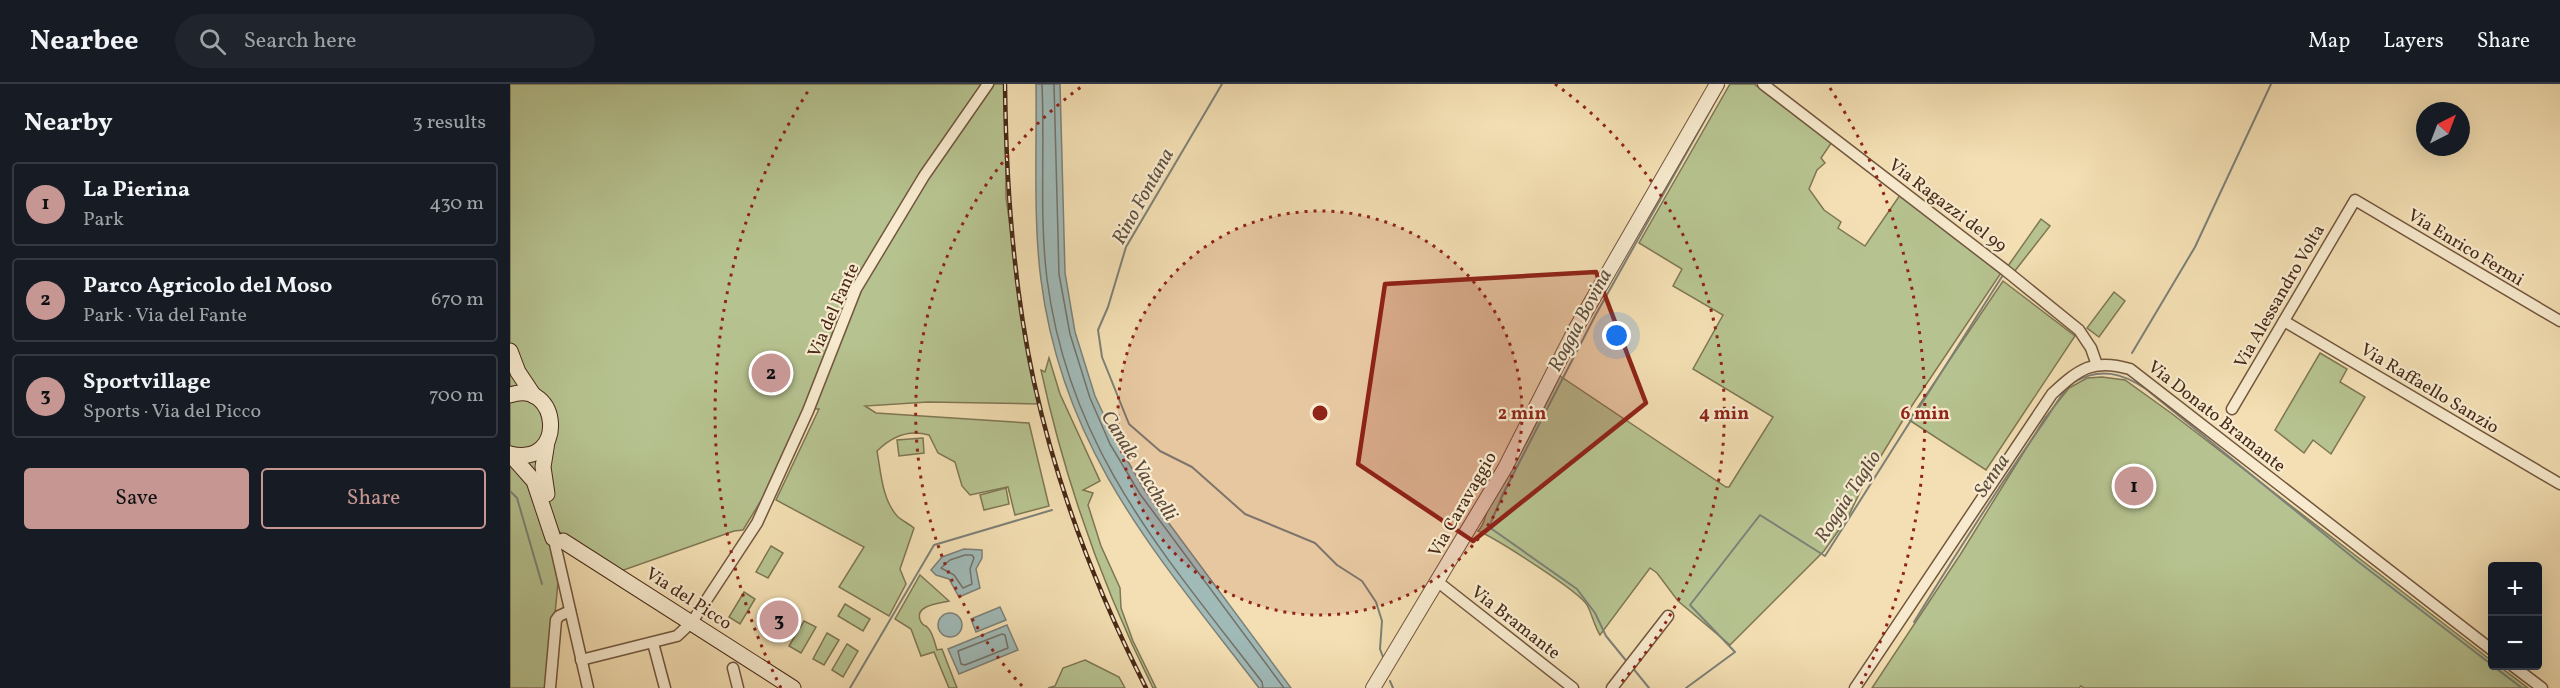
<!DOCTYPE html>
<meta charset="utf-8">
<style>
body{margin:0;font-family:Vollkorn,serif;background:#20242c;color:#f1f3f6}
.controls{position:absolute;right:18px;bottom:18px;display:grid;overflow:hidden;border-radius:6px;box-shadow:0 6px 24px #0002}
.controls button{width:54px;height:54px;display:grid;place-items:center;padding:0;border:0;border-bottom:2px solid #363941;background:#171b24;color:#f1f3f6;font:30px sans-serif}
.compass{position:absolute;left:1906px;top:18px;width:54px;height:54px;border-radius:50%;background:#171b24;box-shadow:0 6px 24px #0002;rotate:42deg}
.you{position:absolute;left:1107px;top:252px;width:21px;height:21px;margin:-15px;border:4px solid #fff;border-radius:50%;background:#1a73e8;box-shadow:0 0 0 9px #1a73e833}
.badge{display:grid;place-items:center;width:39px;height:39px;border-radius:50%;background:#c59692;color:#111;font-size:20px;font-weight:700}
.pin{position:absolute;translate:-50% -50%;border:3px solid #fff;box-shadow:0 2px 6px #0006}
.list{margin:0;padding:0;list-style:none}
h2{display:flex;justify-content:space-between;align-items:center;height:78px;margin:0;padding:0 24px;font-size:26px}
h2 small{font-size:20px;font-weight:400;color:#9ea1a6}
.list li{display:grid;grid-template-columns:39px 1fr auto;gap:18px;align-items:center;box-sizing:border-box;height:84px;margin:0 12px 12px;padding:0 12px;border:2px solid #363941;border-radius:6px}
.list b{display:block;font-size:22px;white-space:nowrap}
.list p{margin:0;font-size:20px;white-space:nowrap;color:#9ea1a6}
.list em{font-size:20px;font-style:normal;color:#9ea1a6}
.actions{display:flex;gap:12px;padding:18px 24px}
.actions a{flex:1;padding:14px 0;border:2px solid #c59692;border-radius:6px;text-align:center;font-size:21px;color:#c59692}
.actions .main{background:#c59692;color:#111}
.icon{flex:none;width:33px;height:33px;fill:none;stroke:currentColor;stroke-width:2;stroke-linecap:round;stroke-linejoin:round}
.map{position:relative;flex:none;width:2050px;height:604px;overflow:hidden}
header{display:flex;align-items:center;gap:36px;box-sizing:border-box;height:84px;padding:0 30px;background:#171b24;border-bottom:2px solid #363941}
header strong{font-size:28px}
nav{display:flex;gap:33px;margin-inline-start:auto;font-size:21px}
.search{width:420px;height:54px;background:#20242c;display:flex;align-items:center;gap:15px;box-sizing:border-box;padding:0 21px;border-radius:33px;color:#9ea1a6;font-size:22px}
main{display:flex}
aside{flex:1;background:#171b24}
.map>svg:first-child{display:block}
</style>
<header>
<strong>Nearbee</strong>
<div class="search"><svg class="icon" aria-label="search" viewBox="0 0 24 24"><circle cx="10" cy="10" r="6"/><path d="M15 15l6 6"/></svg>Search here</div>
<nav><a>Map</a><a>Layers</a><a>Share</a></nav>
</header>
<main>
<aside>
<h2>Nearby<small>3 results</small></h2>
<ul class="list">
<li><span class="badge">1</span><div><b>La Pierina</b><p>Park</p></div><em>430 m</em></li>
<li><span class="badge">2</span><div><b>Parco Agricolo del Moso</b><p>Park · Via del Fante</p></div><em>670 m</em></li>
<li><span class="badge">3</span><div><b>Sportvillage</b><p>Sports · Via del Picco</p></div><em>700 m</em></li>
</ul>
<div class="actions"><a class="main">Save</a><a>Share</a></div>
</aside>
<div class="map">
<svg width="2050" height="604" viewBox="0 0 2050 604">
<rect width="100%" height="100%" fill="#f3dfb3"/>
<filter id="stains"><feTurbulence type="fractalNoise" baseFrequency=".00333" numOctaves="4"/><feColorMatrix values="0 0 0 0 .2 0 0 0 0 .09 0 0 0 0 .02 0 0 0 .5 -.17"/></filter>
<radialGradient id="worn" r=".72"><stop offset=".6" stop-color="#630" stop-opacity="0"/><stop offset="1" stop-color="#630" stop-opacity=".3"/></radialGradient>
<g fill="#b6c390" stroke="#7f7654" stroke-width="1.5">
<path d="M0,0h495l1,113 20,148 13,59 -111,-2 -63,4 11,7 153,10 20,83 -34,9 -7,-28 -38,8 -8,-9 -7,-24 -17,-9 -9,-18c-20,-6 -38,2 -52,16 4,22 5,49 21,66 5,4 11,7 16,11l-14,41 6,15 -17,32 -50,-29 25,-40 -88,-47 43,-91h-13l-25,59 -38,62 -9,1 -113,40 -74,-47 11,58 -10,106h-38z"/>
<path d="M1220,0h24l78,58 -11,16 4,5 -8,7 -8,19 15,21 17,12 -3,6 27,18 35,-51 101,78 -90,134 -46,75 -17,35 -24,34 -94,94 -52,-44 -21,-28 -7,-5 -50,67c-6,-10 -8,-21 -13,-30 -7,-13 -93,-68 -109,-74 8,-8 6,-15 11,-24 27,-42 49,-86 71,-131l166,111h3l44,-70 -80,-48 30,-54 -50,-29 9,-17 -43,-26z"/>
<path d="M1531,135l9,7 -36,46 -6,-6z"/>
<path d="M1493,197l72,55 -89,134 -77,-50z"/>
<path d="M1604,208l11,9 -26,36 -12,-9z"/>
<path d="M1810,269l27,16 -7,13 25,15 -34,57 -18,-14 -9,13 -29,-23z"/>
<path d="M539,274l11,36 40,87 -17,9 10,3 -5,12 13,41 19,42 1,20 12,33 23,47h-3c-51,-102 -88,-207 -112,-318l4,2z"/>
<path d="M1592,293l23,3 46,33 321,248v5h7l29,22h-444l-3,-2 -2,2h-207l88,-133 85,-137 24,-30 18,-10z"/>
<path d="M413,354l1,15 -25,3 -2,-16z"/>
<path d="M496,404l3,16 -25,6 -4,-15z"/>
<path d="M261,462l12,7 -15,25 -12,-6z"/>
<path d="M410,491l29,26c-8,2 -37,4 -28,21 4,6 3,1 7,6 5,5 7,16 9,22l5,-1 15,39h-8l-15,-36 -13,4 -10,-27 -16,-10z"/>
<path d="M234,508l11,7 -15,25 -11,-7z"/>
<path d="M335,520l25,15 -7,12 -25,-15z"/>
<path d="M271,523l12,7 -15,26 -12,-7z"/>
<path d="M294,537l12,6 -15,26 -12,-7z"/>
<path d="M317,549l12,7 -15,25 -11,-6z"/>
<path d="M337,560l11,7 -15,26 -11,-7z"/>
<path d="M575,576l34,17 6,11h-77l7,-2 8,-18z"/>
</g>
<g fill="#a0bab8" stroke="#7d8078" stroke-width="1.5">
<path d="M526,0h24l5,189 10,59 20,64 21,45 29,50 146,197h-32c-101,-132 -196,-236 -218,-408 -8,-61 -4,-133 -5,-196z"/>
<path d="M454,465l18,1v8l-6,11 4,19 -21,9 -10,-18 -13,-4 -5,-5 11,-13z"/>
<path d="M490,523l6,13 -30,12 -5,-13z"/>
<circle cx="440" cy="541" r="12"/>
<path d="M497,541l11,25 -59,24 -11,-25z"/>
</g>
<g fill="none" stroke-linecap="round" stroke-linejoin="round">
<g stroke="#747268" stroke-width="1.5">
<path d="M532,0c3,65 -3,131 5,195 22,170 115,273 215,403l1,6"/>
<path d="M544,0l5,190 11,60 20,64 20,46 30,50 144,194"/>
<path d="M455,471h7l2,3 -4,11 2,15 -9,4 -9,-13 -13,-7 9,-8z"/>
<path d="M492,550l3,1 3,13 -43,17 -4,-1 -3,-13z"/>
</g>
<g stroke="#7d8078" stroke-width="2">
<path d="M712,0l-96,163 -18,60 -10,23 4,27 27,67 31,27 32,16 53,47 70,29 22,22 25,16 14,21 6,19 -2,28 3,8"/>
<path d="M1622,269l63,-106 76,-163"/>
<path d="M0,407l7,7 25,86"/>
<path d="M1404,538c42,-68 84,-135 130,-200 7,-10 20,-34 30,-40 26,-15 48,-9 72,7l210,171 136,105"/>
<path d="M1118,579l-22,-27 -11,-23 -18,-24 -88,-62 14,-33 92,-178 129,-230"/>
<path d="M1983,582l29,22"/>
<path d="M1122,583l17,21"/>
<path d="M880,597l3,7"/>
<path d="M340,604l84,-143 118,-35"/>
<path d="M1176,604l49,-36 -45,-47 70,-90 65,41 178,-281"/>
</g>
<g stroke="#73563e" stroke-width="13">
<g id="minor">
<path d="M1253,0l242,186 74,60 12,18 6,17"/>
<path d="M1774,237l276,163"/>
<path d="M1722,325l123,-209 205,121"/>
<path d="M44,456l34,148"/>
<path d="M928,498l135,106"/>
<path d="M143,559l12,45"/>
<path d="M71,576l96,-24 15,-14 65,-99 51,-112 48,-122 68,-113 64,-92"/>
<path d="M2003,582l29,22"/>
<path d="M223,584l5,20"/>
<path d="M40,604l6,-68 3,-4 11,-5"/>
<path d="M1102,604l56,-72"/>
<path d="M1345,604l197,-294c27,-25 41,-36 78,-25l362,281"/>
</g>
</g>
<g stroke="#73563e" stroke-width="16">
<path id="tertiary" d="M863,604l132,-220 70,-138 142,-246"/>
</g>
<g stroke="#482917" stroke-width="17">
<g id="secondary">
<path d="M0,267l8,21 16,24"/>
<path d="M0,311c50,-17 58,73 0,59"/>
<path d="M0,370l24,27 19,57"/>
<path d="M37,410l-4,-27 4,-25"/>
<path d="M53,457l230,147"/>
</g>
</g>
<use href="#minor" stroke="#f7eace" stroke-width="10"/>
<use href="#tertiary" stroke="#f7eace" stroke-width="14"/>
<use href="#secondary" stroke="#f7eace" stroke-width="15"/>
<g stroke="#482917" stroke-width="4.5">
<path id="rail" d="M495,0c1,99 8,201 29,298 23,106 63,209 112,306"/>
</g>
<use href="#rail" stroke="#f7eace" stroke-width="2" stroke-dasharray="7" stroke-linecap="butt"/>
</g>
<path fill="#8f2418" fill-opacity="0.2" stroke="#8f2418" stroke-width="4.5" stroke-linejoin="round" d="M1086,188l50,131 -173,138 -115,-77 27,-180z"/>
<circle cx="810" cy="329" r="202" fill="#8f2418" fill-opacity=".12"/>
<g fill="none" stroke="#8f2418" stroke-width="3" stroke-dasharray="3 6">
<circle cx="810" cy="329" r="202"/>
<path d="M512 602A404 404 0 0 1 575 0M1045 0A404 404 0 0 1 1108 602"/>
<path d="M271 604A605 605 0 0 1 300 4M1320 4A605 605 0 0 1 1349 604"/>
</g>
<g text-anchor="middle" stroke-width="4.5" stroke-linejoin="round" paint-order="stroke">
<g font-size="18" fill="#482917" stroke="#f7eace">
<text transform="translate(1438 121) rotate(37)" y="6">Via Ragazzi del 99</text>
<text transform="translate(1956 163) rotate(31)" y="6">Via Enrico Fermi</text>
<text transform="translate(1769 212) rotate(-60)" y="6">Via Alessandro Volta</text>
<text transform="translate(323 226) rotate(-66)" y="6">Via del Fante</text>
<text transform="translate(1920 304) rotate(31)" y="6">Via Raffaello Sanzio</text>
<text transform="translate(1707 332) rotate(38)" y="6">Via Donato Bramante</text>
<text transform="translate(952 420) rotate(-60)" y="6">Via Caravaggio</text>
<text transform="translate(179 514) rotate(33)" y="6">Via del Picco</text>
<text transform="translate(1006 538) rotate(38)" y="6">Via Bramante</text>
</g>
<g font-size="20" font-style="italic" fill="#5e4d3f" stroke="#f7eace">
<text transform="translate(632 112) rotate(-61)" y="7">Rino Fontana</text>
<text transform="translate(1069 236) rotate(-62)" y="7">Roggia Bovina</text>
<text transform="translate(630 381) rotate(58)" y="7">Canale Vacchelli</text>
<text transform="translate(1481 391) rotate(-56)" y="7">Senna</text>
<text transform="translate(1337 412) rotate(-57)" y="7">Roggia Taglio</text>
</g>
</g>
<circle cx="810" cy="329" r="9" fill="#8f2418" stroke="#f7eace" stroke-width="3"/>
<g font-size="18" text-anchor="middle" font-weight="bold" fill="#8f2418" stroke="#f7eace" stroke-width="4.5" stroke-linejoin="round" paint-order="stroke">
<text x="1012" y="335">2 min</text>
<text x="1214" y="335">4 min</text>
<text x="1415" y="335">6 min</text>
</g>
<rect width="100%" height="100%" filter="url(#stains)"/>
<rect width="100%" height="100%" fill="url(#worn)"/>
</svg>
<div class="controls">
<button>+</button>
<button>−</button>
</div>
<svg class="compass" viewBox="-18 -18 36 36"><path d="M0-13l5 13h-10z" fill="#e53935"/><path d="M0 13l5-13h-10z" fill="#9ea1a6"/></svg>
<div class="you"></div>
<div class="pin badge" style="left:1624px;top:402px">1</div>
<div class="pin badge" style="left:261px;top:289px">2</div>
<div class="pin badge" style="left:269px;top:536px">3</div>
</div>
</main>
